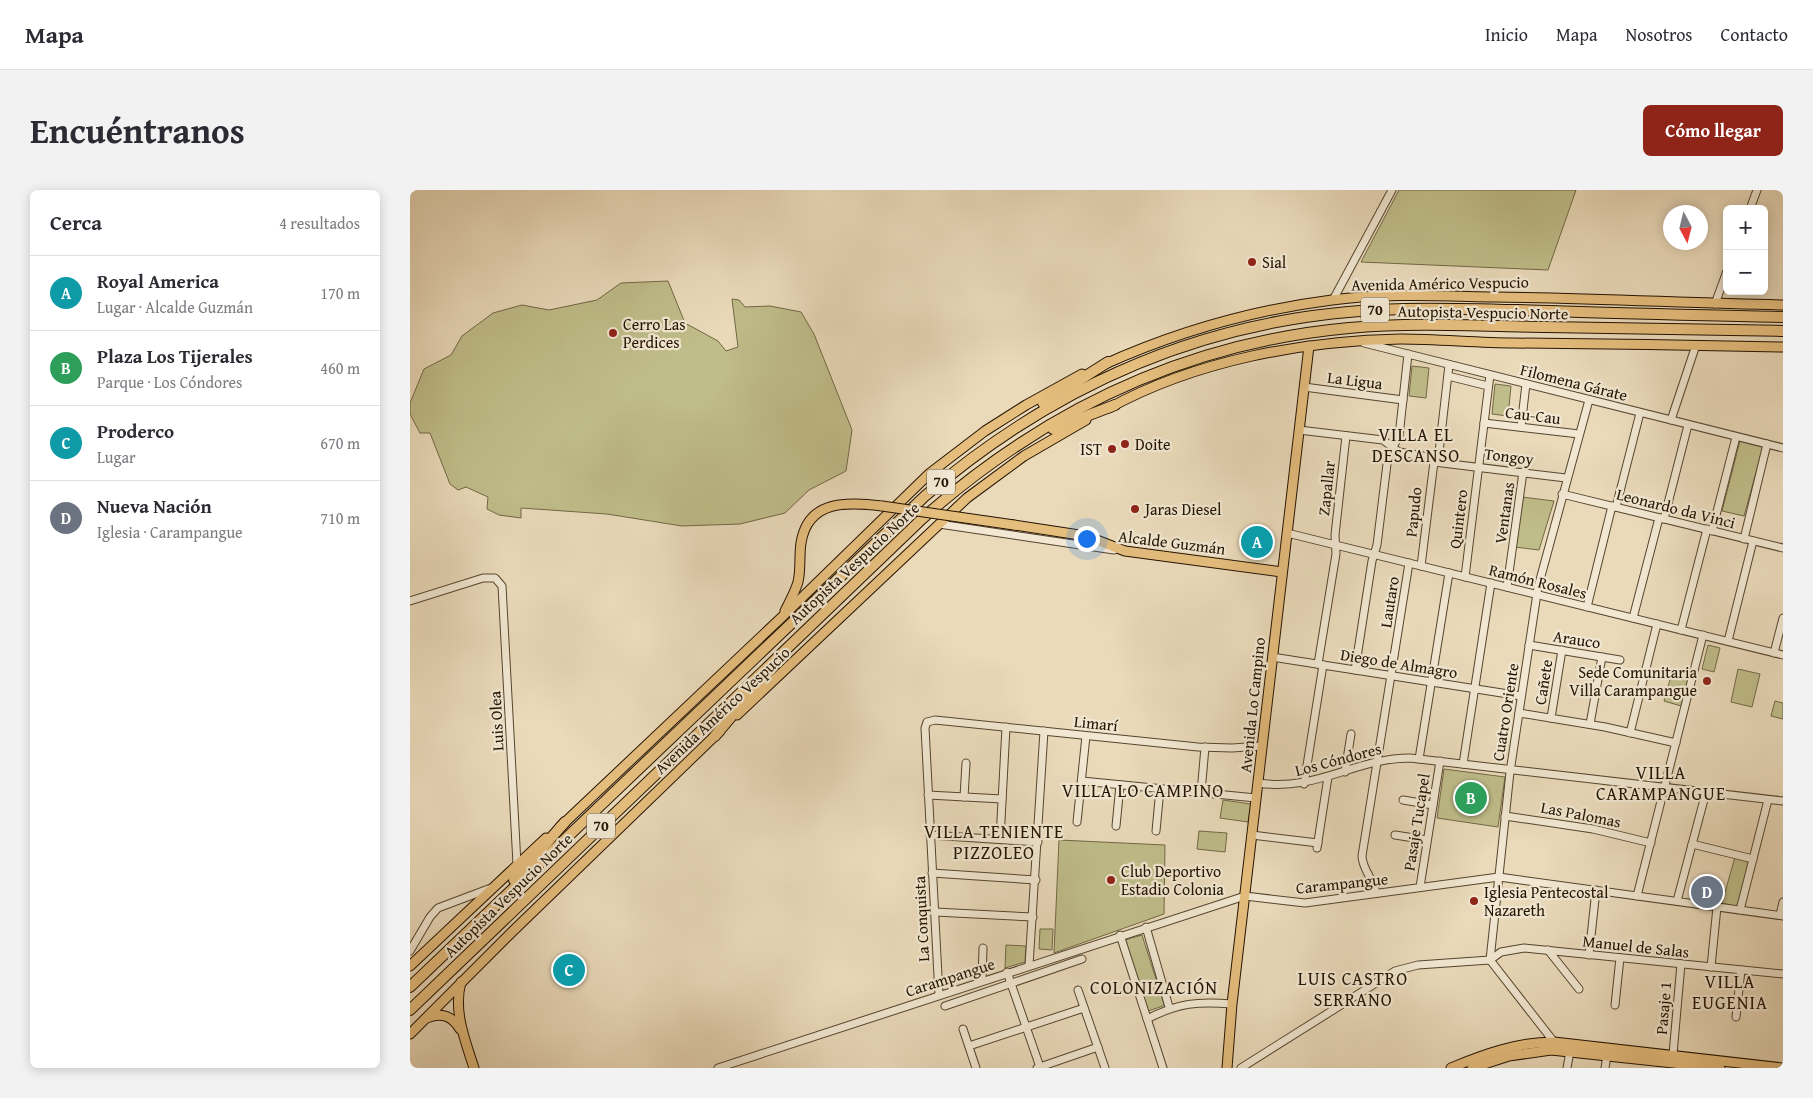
<!DOCTYPE html>
<html lang="es">
<meta charset="utf-8">
<style>
body{margin:0;font-family:"Gentium Book Plus",serif;background:#f2f2f3;color:#2b2b33}
.controls{position:absolute;right:15px;top:15px;display:grid;overflow:hidden;border-radius:8px;box-shadow:0 2px 12px #0003}
.controls button{width:45px;height:45px;display:grid;place-items:center;padding:0;border:0;border-bottom:1px solid #e1e1e2;background:#fff;color:#2b2b33;font:25px sans-serif}
.compass{position:absolute;left:1253px;top:15px;width:45px;height:45px;border-radius:50%;background:#fff;box-shadow:0 2px 12px #0003;rotate:173deg}
.you{position:absolute;left:676px;top:348px;width:18px;height:18px;margin:-12px;border:4px solid #fff;border-radius:50%;background:#1a73e8;box-shadow:0 0 0 8px #1a73e833}
.badge{display:grid;place-items:center;width:32px;height:32px;border-radius:50%;background:#8f2418;color:#fff;font-size:16px;font-weight:700}
.pin{position:absolute;translate:-50% -50%;border:2px solid #fff;box-shadow:0 1px 5px #0006}
.list{margin:0;padding:0;list-style:none}
h2{display:flex;justify-content:space-between;align-items:center;height:65px;margin:0;padding:0 20px;font-size:21px}
h2 small{font-size:16px;font-weight:400;color:#7c7c81}
.list li{display:grid;grid-template-columns:32px 1fr auto;gap:15px;align-items:center;box-sizing:border-box;height:75px;padding:0 20px;border-top:1px solid #e1e1e2}
.list b{display:block;font-size:19px;white-space:nowrap}
.list p{margin:0;font-size:16px;white-space:nowrap;color:#7c7c81}
.list em{font-size:16px;font-style:normal;color:#7c7c81}
.map{position:relative;flex:none;width:1373px;height:878px;overflow:hidden;border-radius:8px}
header{display:flex;align-items:center;gap:30px;box-sizing:border-box;height:70px;padding:0 25px;background:#fff;border-bottom:1px solid #e1e1e2}
header strong{font-size:24px}
nav{display:flex;gap:28px;margin-inline-start:auto;font-size:18px}
.intro{display:flex;align-items:center;justify-content:space-between;box-sizing:border-box;height:120px;padding:0 30px}
h1{margin:0;font-size:35px}
.button{padding:12px 22px;border-radius:8px;background:#8f2418;color:#fff;font-size:18px;font-weight:700}
main{display:flex;gap:30px;padding:0 30px}
aside{flex:1;background:#fff;border-radius:8px;box-shadow:0 2px 12px #0003}
.map>svg:first-child{display:block}
</style>
<header>
<strong>Mapa</strong>
<nav><a>Inicio</a><a>Mapa</a><a>Nosotros</a><a>Contacto</a></nav>
</header>
<div class="intro"><h1>Encuéntranos</h1><a class="button">Cómo llegar</a></div>
<main>
<aside>
<h2>Cerca<small>4 resultados</small></h2>
<ul class="list">
<li><span class="badge" style="background:#0f9aa8">A</span><div><b>Royal America</b><p>Lugar · Alcalde Guzmán</p></div><em>170 m</em></li>
<li><span class="badge" style="background:#2e9e5b">B</span><div><b>Plaza Los Tijerales</b><p>Parque · Los Cóndores</p></div><em>460 m</em></li>
<li><span class="badge" style="background:#0f9aa8">C</span><div><b>Proderco</b><p>Lugar</p></div><em>670 m</em></li>
<li><span class="badge" style="background:#6b7280">D</span><div><b>Nueva Nación</b><p>Iglesia · Carampangue</p></div><em>710 m</em></li>
</ul>
</aside>
<div class="map">
<svg width="1373" height="878" viewBox="0 0 1373 878">
<rect width="100%" height="100%" fill="#eadaba"/>
<filter id="stains"><feTurbulence type="fractalNoise" baseFrequency=".004" numOctaves="4"/><feColorMatrix values="0 0 0 0 .2 0 0 0 0 .09 0 0 0 0 .02 0 0 0 .5 -.17"/></filter>
<radialGradient id="worn" r=".72"><stop offset=".6" stop-color="#630" stop-opacity="0"/><stop offset="1" stop-color="#630" stop-opacity=".3"/></radialGradient>
<g fill="#bfbd8a" stroke="#716845">
<path d="M989,0h177l-28,80 -187,-8z"/>
<path d="M258,91l17,42 33,18 8,10 12,-4 -6,-48 7,1 6,7 25,-1 31,6 13,22 38,96 -6,41 -37,19 -24,23 -45,11 -58,2 -75,-12 -86,-6v10l-22,-3 -12,-6 1,-12 -22,-10 -8,3 -8,-6 -20,-51h-10l-10,-19v-11l14,-34 27,-14 11,-19 31,-23 29,-8 27,5 48,-10 24,-17z"/>
<path d="M1002,176l17,2 -3,30 -17,-2z"/>
<path d="M1085,194l16,2 -3,30 -16,-2z"/>
<path d="M1330,251l23,6 -19,69 -22,-5z"/>
<path d="M1112,307l32,4 -15,49 -24,-3z"/>
<path d="M1298,455l12,3 -6,24 -12,-3z"/>
<path d="M1328,479l22,5 -8,33 -21,-5z"/>
<path d="M1261,486l17,4 -7,26 -17,-5z"/>
<path d="M1365,511l8,2v16l-12,-3z"/>
<path d="M1034,579l61,8 -7,50 -61,-9z"/>
<path d="M813,610l28,4 -3,18 -28,-4z"/>
<path d="M789,641l28,2 -2,19 -28,-3z"/>
<path d="M649,650l106,5 -1,69 -110,39z"/>
<path d="M1325,667l15,4 -11,46 -17,-4z"/>
<path d="M630,739h13l-1,21 -13,-1z"/>
<path d="M732,745l22,69 -1,2 -15,5 -23,-71z"/>
<path d="M596,755l20,1 -1,16 -20,6z"/>
</g>
<g fill="none" stroke-linecap="round" stroke-linejoin="round">
<g stroke="#55452e" stroke-width="9">
<g id="minor">
<path d="M1340,19l7,-19"/>
<path d="M923,110l59,-110"/>
<path d="M1305,114l12,-33"/>
<path d="M954,153l419,105"/>
<path d="M1038,186l40,10"/>
<path d="M894,197l99,13"/>
<path d="M1261,230l25,-75"/>
<path d="M1074,233l95,11"/>
<path d="M1111,237l5,-43"/>
<path d="M889,240l84,10 16,12 30,5 5,5 132,16"/>
<path d="M1028,271l11,-96"/>
<path d="M1152,304l221,54"/>
<path d="M1206,317l24,-94"/>
<path d="M1254,329l24,-94"/>
<path d="M529,334l175,26"/>
<path d="M1302,341l24,-94"/>
<path d="M877,343l496,122"/>
<path d="M1334,349l23,-95"/>
<path d="M1011,376l13,-104"/>
<path d="M1055,387l25,-202"/>
<path d="M1097,397l16,-115"/>
<path d="M0,411l73,-23h12l7,8 15,278"/>
<path d="M1177,417l25,-101"/>
<path d="M1223,428l26,-100"/>
<path d="M1271,440l26,-101"/>
<path d="M1318,451l25,-100"/>
<path d="M1119,455l91,15"/>
<path d="M1364,463l9,-35"/>
<path d="M862,467l249,39"/>
<path d="M908,474l18,-110 -1,-19 11,-99"/>
<path d="M945,480l17,-109 5,-16 11,-89 11,-20 9,-82"/>
<path d="M1109,523l86,14 71,16"/>
<path d="M1141,528l11,-68"/>
<path d="M1180,534l12,-67"/>
<path d="M1220,543l27,-109"/>
<path d="M1009,569l30,-186"/>
<path d="M1053,574l28,-181"/>
<path d="M935,582l6,-38"/>
<path d="M672,591l174,17"/>
<path d="M848,593c59,9 97,-25 152,-25l373,43"/>
<path d="M894,594l19,-119"/>
<path d="M791,603l4,-46"/>
<path d="M518,605l74,4"/>
<path d="M554,607l2,-34"/>
<path d="M993,610l30,5"/>
<path d="M1095,626l88,13 58,14"/>
<path d="M667,632l9,-86"/>
<path d="M706,636l4,-41"/>
<path d="M746,641l4,-42"/>
<path d="M520,645l108,7"/>
<path d="M842,645l66,8"/>
<path d="M985,645l32,5"/>
<path d="M590,649l6,-112"/>
<path d="M1282,654l61,15"/>
<path d="M907,658l11,-71"/>
<path d="M522,683l104,7"/>
<path d="M1010,697l20,-126"/>
<path d="M966,703c-2,-13 -14,-24 -14,-37l47,-293"/>
<path d="M1227,706l66,-261"/>
<path d="M1267,711l29,-109"/>
<path d="M1330,720l28,-110"/>
<path d="M525,722l98,5"/>
<path d="M1370,725l3,-13"/>
<path d="M736,737l23,80"/>
<path d="M710,745l43,133"/>
<path d="M1138,760l31,39"/>
<path d="M0,761l20,-34 8,-9 53,-20"/>
<path d="M1179,765l7,-65"/>
<path d="M1080,770l11,-8 23,-4 259,26"/>
<path d="M619,775l15,-234"/>
<path d="M1301,777l6,-60"/>
<path d="M597,782l33,95"/>
<path d="M572,791l1,-33"/>
<path d="M668,800l27,78"/>
<path d="M529,805l-14,-267 2,-6 8,-2 263,27 34,1 30,-2"/>
<path d="M1205,815l5,-47"/>
<path d="M535,816l137,-47"/>
<path d="M1326,827l5,-47"/>
<path d="M737,829c31,-16 51,-18 85,-15"/>
<path d="M553,839l13,39"/>
<path d="M1144,852l-64,-82 20,-188 28,-185 51,-187"/>
<path d="M559,856l115,-38"/>
<path d="M1263,864l8,-90"/>
<path d="M308,878l527,-172 60,7 194,-26 284,39"/>
<path d="M627,878l61,-21"/>
<path d="M831,878l154,-97 23,-6 72,-5"/>
<path d="M1157,878l3,-17"/>
<path d="M1195,878l2,-13"/>
</g>
</g>
<g stroke="#231300" stroke-width="11">
<g id="major">
<path d="M693,175c73,-33 150,-55 229,-65 54,-7 109,-4 163,-3 96,1 192,6 288,8"/>
<path d="M699,218c88,-48 193,-67 292,-69 38,0 76,4 113,4 90,1 179,2 269,4"/>
<path d="M604,335l72,11 39,15 157,21"/>
<path d="M375,421c5,-10 10,-19 13,-29 3,-12 1,-26 3,-39 7,-44 47,-41 81,-37"/>
<path d="M327,525l230,-217 57,-42 62,-36"/>
<path d="M150,637l222,-210 148,-144 55,-42 41,-26 56,-31"/>
<path d="M0,776l136,-128"/>
<path d="M51,792c-8,29 4,58 13,86"/>
<path d="M17,828c15,-6 25,-2 33,11"/>
<path d="M0,844l103,-103 207,-200"/>
<path d="M817,878l5,-64 77,-658"/>
<path d="M1041,878c33,-14 67,-26 103,-26l229,26"/>
<path d="M1062,878l37,-12 42,-6 169,18"/>
</g>
</g>
<g stroke="#231300" stroke-width="12">
<g id="highway">
<path d="M633,213l65,-41"/>
<path d="M643,239l62,-24"/>
<path d="M305,546l57,-68"/>
<path d="M104,690l51,-58"/>
<path d="M0,797l515,-491c106,-91 230,-154 368,-177 85,-15 172,-10 258,-8 78,3 155,4 232,6"/>
<path d="M0,820l513,-492c122,-108 262,-175 426,-190 65,-6 131,-2 196,-1 80,1 159,2 238,4"/>
</g>
</g>
<use href="#minor" stroke="#f1e7d2" stroke-width="7"/>
<use href="#major" stroke="#e5bd7d" stroke-width="9"/>
<use href="#highway" stroke="#e5bd7d" stroke-width="10"/>
<g stroke="#231300" stroke-width="11" stroke-linecap="butt">
<path id="major-bridge" d="M472,316l132,19"/>
</g>
<use href="#major-bridge" stroke="#e5bd7d" stroke-width="9"/>
</g>
<g fill="#8f2418" stroke="#f1e7d2" stroke-width="2">
<circle cx="842" cy="72" r="5"/>
<circle cx="203" cy="143" r="5"/>
<circle cx="715" cy="254" r="5"/>
<circle cx="702" cy="259" r="5"/>
<circle cx="725" cy="319" r="5"/>
<circle cx="1297" cy="491" r="5"/>
<circle cx="701" cy="690" r="5"/>
<circle cx="1064" cy="711" r="5"/>
</g>
<g text-anchor="middle" stroke-width="4.5" stroke-linejoin="round" paint-order="stroke">
<g fill="#f1e7d2" stroke="#61533f" stroke-width="1">
<rect x="951" y="107.5" width="28" height="25" rx="4"/>
<rect x="517" y="279.5" width="28" height="25" rx="4"/>
<rect x="177" y="623.5" width="28" height="25" rx="4"/>
</g>
<g font-size="15" font-weight="bold" fill="#231300">
<text x="965" y="125">70</text>
<text x="531" y="297">70</text>
<text x="191" y="641">70</text>
</g>
<g font-size="16" fill="#231300" stroke="#f1e7d2" text-anchor="start">
<text x="852" y="78">Sial</text>
<text x="213" y="140">Cerro Las<tspan x="213" dy="18">Perdices</tspan></text>
<text x="725" y="260">Doite</text>
<text x="692" y="265" text-anchor="end">IST</text>
<text x="735" y="325">Jaras Diesel</text>
<text x="1287" y="488" text-anchor="end">Sede Comunitaria<tspan x="1287" dy="18">Villa Carampangue</tspan></text>
<text x="711" y="687">Club Deportivo<tspan x="711" dy="18">Estadio Colonia</tspan></text>
<text x="1074" y="708">Iglesia Pentecostal<tspan x="1074" dy="18">Nazareth</tspan></text>
</g>
<g font-size="16" fill="#231300" stroke="#f1e7d2">
<text transform="translate(1030 93) rotate(-1)" y="6">Avenida Américo Vespucio</text>
<text transform="translate(1073 122) rotate(1)" y="6">Autopista Vespucio Norte</text>
<text transform="translate(945 190) rotate(7)" y="6">La Ligua</text>
<text transform="translate(1164 192) rotate(14)" y="6">Filomena Gárate</text>
<text transform="translate(1123 225) rotate(7)" y="6">Cau-Cau</text>
<text transform="translate(1099 266) rotate(7)" y="6">Tongoy</text>
<text transform="translate(916 298) rotate(-84)" y="6">Zapallar</text>
<text transform="translate(1266 318) rotate(14)" y="6">Leonardo da Vinci</text>
<text transform="translate(1003 322) rotate(-84)" y="6">Papudo</text>
<text transform="translate(1094 323) rotate(-82)" y="6">Ventanas</text>
<text transform="translate(1048 329) rotate(-83)" y="6">Quintero</text>
<text transform="translate(762 352) rotate(7)" y="6">Alcalde Guzmán</text>
<text transform="translate(444 373) rotate(-43)" y="6">Autopista Vespucio Norte</text>
<text transform="translate(1128 391) rotate(14)" y="6">Ramón Rosales</text>
<text transform="translate(979 412) rotate(-81)" y="6">Lautaro</text>
<text transform="translate(1167 449) rotate(9)" y="6">Arauco</text>
<text transform="translate(989 473) rotate(9)" y="6">Diego de Almagro</text>
<text transform="translate(1133 492) rotate(-81)" y="6">Cañete</text>
<text transform="translate(842 515) rotate(-84)" y="6">Avenida Lo Campino</text>
<text transform="translate(312 520) rotate(-43)" y="6">Avenida Américo Vespucio</text>
<text transform="translate(1095 522) rotate(-81)" y="6">Cuatro Oriente</text>
<text transform="translate(86 531) rotate(-93)" y="6">Luis Olea</text>
<text transform="translate(686 533) rotate(6)" y="6">Limarí</text>
<text transform="translate(928 569) rotate(-15)" y="6">Los Cóndores</text>
<text transform="translate(1171 624) rotate(11)" y="6">Las Palomas</text>
<text transform="translate(1006 632) rotate(-81)" y="6">Pasaje Tucapel</text>
<text transform="translate(932 693) rotate(-6)" y="6">Carampangue</text>
<text transform="translate(98 705) rotate(-44)" y="6">Autopista Vespucio Norte</text>
<text transform="translate(511 729) rotate(-93)" y="6">La Conquista</text>
<text transform="translate(1226 756) rotate(6)" y="6">Manuel de Salas</text>
<text transform="translate(540 787) rotate(-18)" y="6">Carampangue</text>
<text transform="translate(1253 818) rotate(-85)" y="6">Pasaje 1</text>
</g>
<g font-size="18" letter-spacing="1" fill="#231300" stroke="#f1e7d2">
<text x="1006" y="251">VILLA EL<tspan x="1006" dy="21">DESCANSO</tspan></text>
<text x="1251" y="589">VILLA<tspan x="1251" dy="21">CARAMPANGUE</tspan></text>
<text x="733" y="607">VILLA LO CAMPINO</text>
<text x="584" y="648">VILLA TENIENTE<tspan x="584" dy="21">PIZZOLEO</tspan></text>
<text x="943" y="795">LUIS CASTRO<tspan x="943" dy="21">SERRANO</tspan></text>
<text x="1320" y="798">VILLA<tspan x="1320" dy="21">EUGENIA</tspan></text>
<text x="744" y="804">COLONIZACIÓN</text>
</g>
</g>
<rect width="100%" height="100%" filter="url(#stains)"/>
<rect width="100%" height="100%" fill="url(#worn)"/>
</svg>
<div class="controls">
<button>+</button>
<button>−</button>
</div>
<svg class="compass" viewBox="-18 -18 36 36"><path d="M0-13l5 13h-10z" fill="#e53935"/><path d="M0 13l5-13h-10z" fill="#7c7c81"/></svg>
<div class="you"></div>
<div class="pin badge" style="left:847px;top:352px;background:#0f9aa8">A</div>
<div class="pin badge" style="left:1061px;top:608px;background:#2e9e5b">B</div>
<div class="pin badge" style="left:159px;top:780px;background:#0f9aa8">C</div>
<div class="pin badge" style="left:1297px;top:702px;background:#6b7280">D</div>
</div>
</main>
